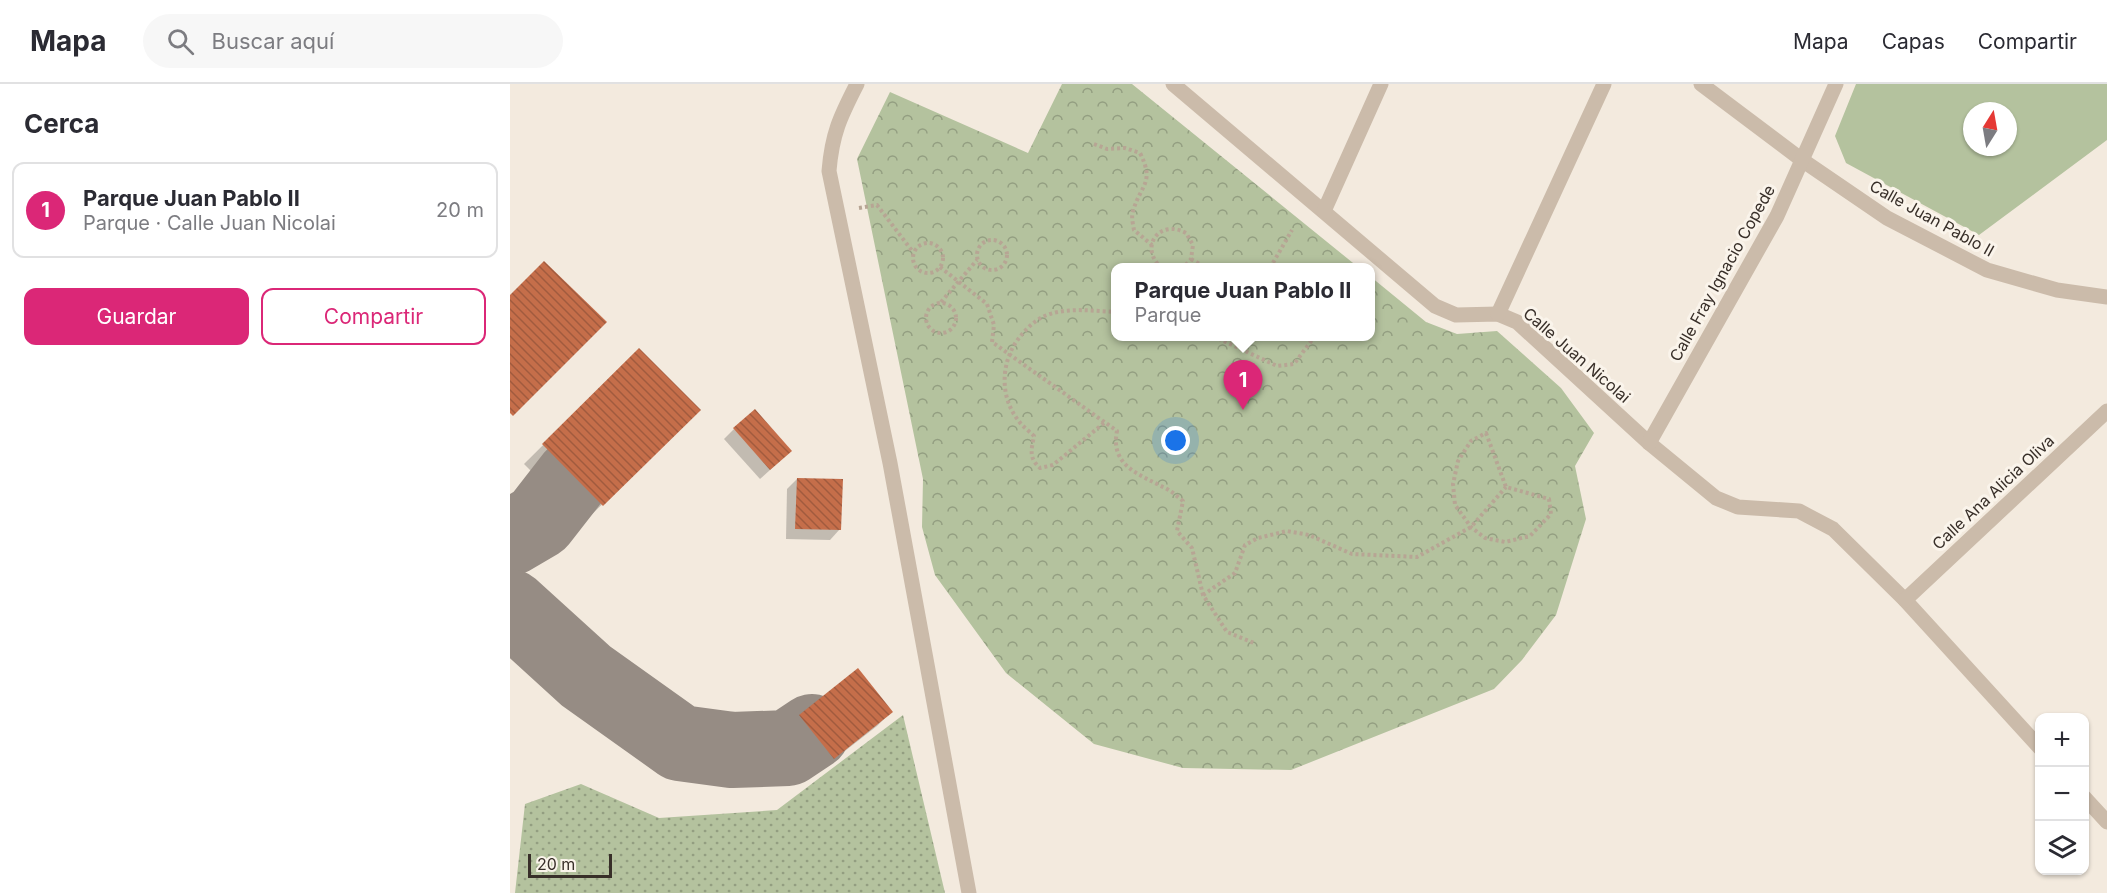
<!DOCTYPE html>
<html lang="es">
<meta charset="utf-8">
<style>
body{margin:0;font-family:Inter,sans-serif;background:#f7f7f7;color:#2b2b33}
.controls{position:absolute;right:18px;bottom:18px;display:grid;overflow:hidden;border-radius:12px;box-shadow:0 2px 4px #0004}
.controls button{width:54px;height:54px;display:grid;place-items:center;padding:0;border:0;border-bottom:2px solid #e1e1e2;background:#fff;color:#2b2b33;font:30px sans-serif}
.compass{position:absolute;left:1453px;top:18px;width:54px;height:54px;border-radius:50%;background:#fff;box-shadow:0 2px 4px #0004;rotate:11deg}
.scale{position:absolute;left:18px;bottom:15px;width:84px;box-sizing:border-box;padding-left:6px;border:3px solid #382f29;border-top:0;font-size:16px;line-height:21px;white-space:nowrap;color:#382f29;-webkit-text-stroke:4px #faf4eb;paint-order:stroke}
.you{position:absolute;left:666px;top:357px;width:21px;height:21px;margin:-15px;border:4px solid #fff;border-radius:50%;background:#1a73e8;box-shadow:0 0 0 9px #1a73e833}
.badge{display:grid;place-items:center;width:39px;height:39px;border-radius:50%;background:#db2777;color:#fff;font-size:20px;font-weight:700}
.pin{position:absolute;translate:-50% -50px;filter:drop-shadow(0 2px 3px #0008)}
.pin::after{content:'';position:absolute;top:32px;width:21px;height:18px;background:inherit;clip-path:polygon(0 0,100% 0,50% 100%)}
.popup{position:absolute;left:601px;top:179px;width:264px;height:78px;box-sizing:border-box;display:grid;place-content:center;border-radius:12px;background:#fff;filter:drop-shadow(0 2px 4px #0005);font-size:20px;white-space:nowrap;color:#7c7c81}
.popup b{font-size:22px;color:#2b2b33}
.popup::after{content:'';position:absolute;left:50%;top:100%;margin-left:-12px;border:12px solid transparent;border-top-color:#fff}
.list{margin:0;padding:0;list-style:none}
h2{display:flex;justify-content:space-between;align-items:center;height:78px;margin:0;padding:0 24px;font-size:26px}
h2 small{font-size:20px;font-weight:400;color:#7c7c81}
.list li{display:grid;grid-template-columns:39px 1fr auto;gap:18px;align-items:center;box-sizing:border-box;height:96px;margin:0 12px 12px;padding:0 12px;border:2px solid #e1e1e2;border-radius:12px}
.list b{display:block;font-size:22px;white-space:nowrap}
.list p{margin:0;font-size:20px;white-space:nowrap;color:#7c7c81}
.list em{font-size:20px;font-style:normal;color:#7c7c81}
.actions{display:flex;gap:12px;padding:18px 24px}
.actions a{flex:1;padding:14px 0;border:2px solid #db2777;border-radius:12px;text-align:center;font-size:21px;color:#db2777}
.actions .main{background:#db2777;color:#fff}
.icon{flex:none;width:33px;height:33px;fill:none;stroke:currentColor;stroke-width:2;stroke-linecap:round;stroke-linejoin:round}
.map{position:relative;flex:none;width:1597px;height:809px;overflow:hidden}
header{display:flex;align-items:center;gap:36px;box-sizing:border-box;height:84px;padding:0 30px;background:#fff;border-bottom:2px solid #e1e1e2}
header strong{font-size:28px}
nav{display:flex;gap:33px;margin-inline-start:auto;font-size:21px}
.search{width:420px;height:54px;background:#f7f7f7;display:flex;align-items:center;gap:15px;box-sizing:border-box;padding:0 21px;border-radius:33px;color:#7c7c81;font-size:22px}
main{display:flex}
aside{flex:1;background:#fff}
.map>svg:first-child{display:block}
</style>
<header>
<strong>Mapa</strong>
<div class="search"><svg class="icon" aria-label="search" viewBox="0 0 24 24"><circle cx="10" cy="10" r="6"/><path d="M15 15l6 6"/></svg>Buscar aquí</div>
<nav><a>Mapa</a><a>Capas</a><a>Compartir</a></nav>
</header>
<main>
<aside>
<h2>Cerca<small></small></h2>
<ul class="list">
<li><span class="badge">1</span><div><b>Parque Juan Pablo II</b><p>Parque · Calle Juan Nicolai</p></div><em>20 m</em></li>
</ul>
<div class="actions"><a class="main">Guardar</a><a>Compartir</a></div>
</aside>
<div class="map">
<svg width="1597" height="809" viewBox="0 0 1597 809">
<defs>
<pattern id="grass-dots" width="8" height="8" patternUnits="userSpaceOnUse" patternTransform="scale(1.5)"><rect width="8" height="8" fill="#b4c29e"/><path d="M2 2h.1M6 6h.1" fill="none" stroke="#939e81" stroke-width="1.8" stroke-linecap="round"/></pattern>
<pattern id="park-crowns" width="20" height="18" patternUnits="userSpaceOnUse" patternTransform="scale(1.5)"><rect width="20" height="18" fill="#b4c29e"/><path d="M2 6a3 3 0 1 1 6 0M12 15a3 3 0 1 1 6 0" fill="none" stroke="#939e81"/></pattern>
<pattern id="building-back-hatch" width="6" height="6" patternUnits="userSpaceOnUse" patternTransform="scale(1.5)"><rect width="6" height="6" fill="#c56e4a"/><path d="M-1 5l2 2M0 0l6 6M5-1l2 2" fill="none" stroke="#a15b3e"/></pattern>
</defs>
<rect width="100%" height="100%" fill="#f3eade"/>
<path fill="url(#grass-dots)" d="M393,631l42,178h-430l10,-89 56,-20 78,34 118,-8z"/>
<path fill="url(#park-crowns)" d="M552,0h70l226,183 -242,1v68h255v-59l55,45 31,12 40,-3 64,57 33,45 -19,33 11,53 -30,96 -34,45 -28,29 -203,81 -108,-2 -89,-24 -88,-71 -71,-98 -13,-48 1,-48 -66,-320 33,-67 138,61z"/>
<path fill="#b4c29e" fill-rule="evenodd" d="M1346,0h251v56l-128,95 -133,-72 -11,-27zM1462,27h36v36h-36z"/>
<g fill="#0003">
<path d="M129,266l60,60 -116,113 -59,-59z"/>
<path d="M224,345l46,32 -20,18 -36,-40z"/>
<path d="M287,395l43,50 -10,11 -44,-1 1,-50z"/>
<path d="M348,586l33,42 -14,14 -59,46 -33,-41 15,-15z"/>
</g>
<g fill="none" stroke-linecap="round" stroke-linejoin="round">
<g stroke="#968c84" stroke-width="76">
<path d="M0,454l29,-17 35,-45"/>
<path d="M0,523l76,69 94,67 52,7 56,-2 24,-16"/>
</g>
</g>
<g fill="url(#building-back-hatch)">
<path d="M34,177l63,61 -94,94 -3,-3v-118z"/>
<path d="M129,264l62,62 -98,96 -61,-62z"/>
<path d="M245,325l37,42 -22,19 -37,-42z"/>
<path d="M287,394l46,1 -2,51 -46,-1z"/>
<path d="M348,584l35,44 -59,47 -35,-44z"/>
</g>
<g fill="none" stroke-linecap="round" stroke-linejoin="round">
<g stroke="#b7a594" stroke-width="4" stroke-dasharray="3 3" stroke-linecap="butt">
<path d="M584,60l13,5 18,-1 15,5c15,30 1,31 -7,58 -2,6 0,13 1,19l18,15"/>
<path d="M349,124l18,-3 36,47"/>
<circle cx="482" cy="171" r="15"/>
<circle cx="418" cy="174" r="15"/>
<path d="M681,175l16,9"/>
<path d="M430,183l47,37 7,21 -2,17 125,89c-7,34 21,43 46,56 7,3 14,9 20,14l-6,30 15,17 11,47 24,37 27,11"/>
<path d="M652,184c-24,-20 -3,-50 24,-35l7,12 -2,14 -8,9"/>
<path d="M760,184l22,-38"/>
<path d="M431,218l36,-42"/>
<circle cx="431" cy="234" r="15"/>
<path d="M703,252l64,30 17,-2 21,-28"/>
<path d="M594,339l-51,42 -13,3c-11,-10 -9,-17 -6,-32 -5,-5 -12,-10 -16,-16 -18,-23 -17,-55 -2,-78 8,-11 18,-22 31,-27 22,-8 45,-4 69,-3"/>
<path d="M976,349l20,54 43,12 2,15 -21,22 -25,6 -20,-4 -14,-11 -16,-22 -2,-21 5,-23 13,-20z"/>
<path d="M693,511l32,-22 10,-28 13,-7 29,-7 22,4 43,19 65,3 54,-30 35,-40"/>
</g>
<g stroke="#cbbbaa" stroke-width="15">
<path d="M347,0c-17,33 -25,50 -28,87l61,292 79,430"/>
<path d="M663,0l262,222 21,9 42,-1 19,8 132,121 67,55 22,9 61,4 34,18 72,71 135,148"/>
<path d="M1191,0l101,76 85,58 100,52 70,20 50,7"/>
<path d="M814,127l57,-127"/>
<path d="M988,230l106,-230"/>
<path d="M1139,359l128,-227 59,-132"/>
<path d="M1395,516l202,-189"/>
<path d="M1574,713l23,25"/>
</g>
</g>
<g text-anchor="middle" stroke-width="6" stroke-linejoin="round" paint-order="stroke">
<g font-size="16" fill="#382f29" stroke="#faf4eb">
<text transform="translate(1422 134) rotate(29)" y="6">Calle Juan Pablo II</text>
<text transform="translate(1212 189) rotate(-61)" y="6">Calle Fray Ignacio Copede</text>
<text transform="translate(1067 271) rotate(41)" y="6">Calle Juan Nicolai</text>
<text transform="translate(1483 408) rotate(-43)" y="6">Calle Ana Alicia Oliva</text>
</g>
</g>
</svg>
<div class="controls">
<button>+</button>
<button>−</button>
<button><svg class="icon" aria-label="layers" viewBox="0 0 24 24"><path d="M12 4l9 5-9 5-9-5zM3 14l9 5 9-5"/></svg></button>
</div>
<svg class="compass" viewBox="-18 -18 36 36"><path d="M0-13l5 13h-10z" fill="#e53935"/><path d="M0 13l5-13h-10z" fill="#7c7c81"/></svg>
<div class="scale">20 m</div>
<div class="you"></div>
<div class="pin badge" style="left:733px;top:326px">1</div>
<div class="popup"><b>Parque Juan Pablo II</b>Parque</div>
</div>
</main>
